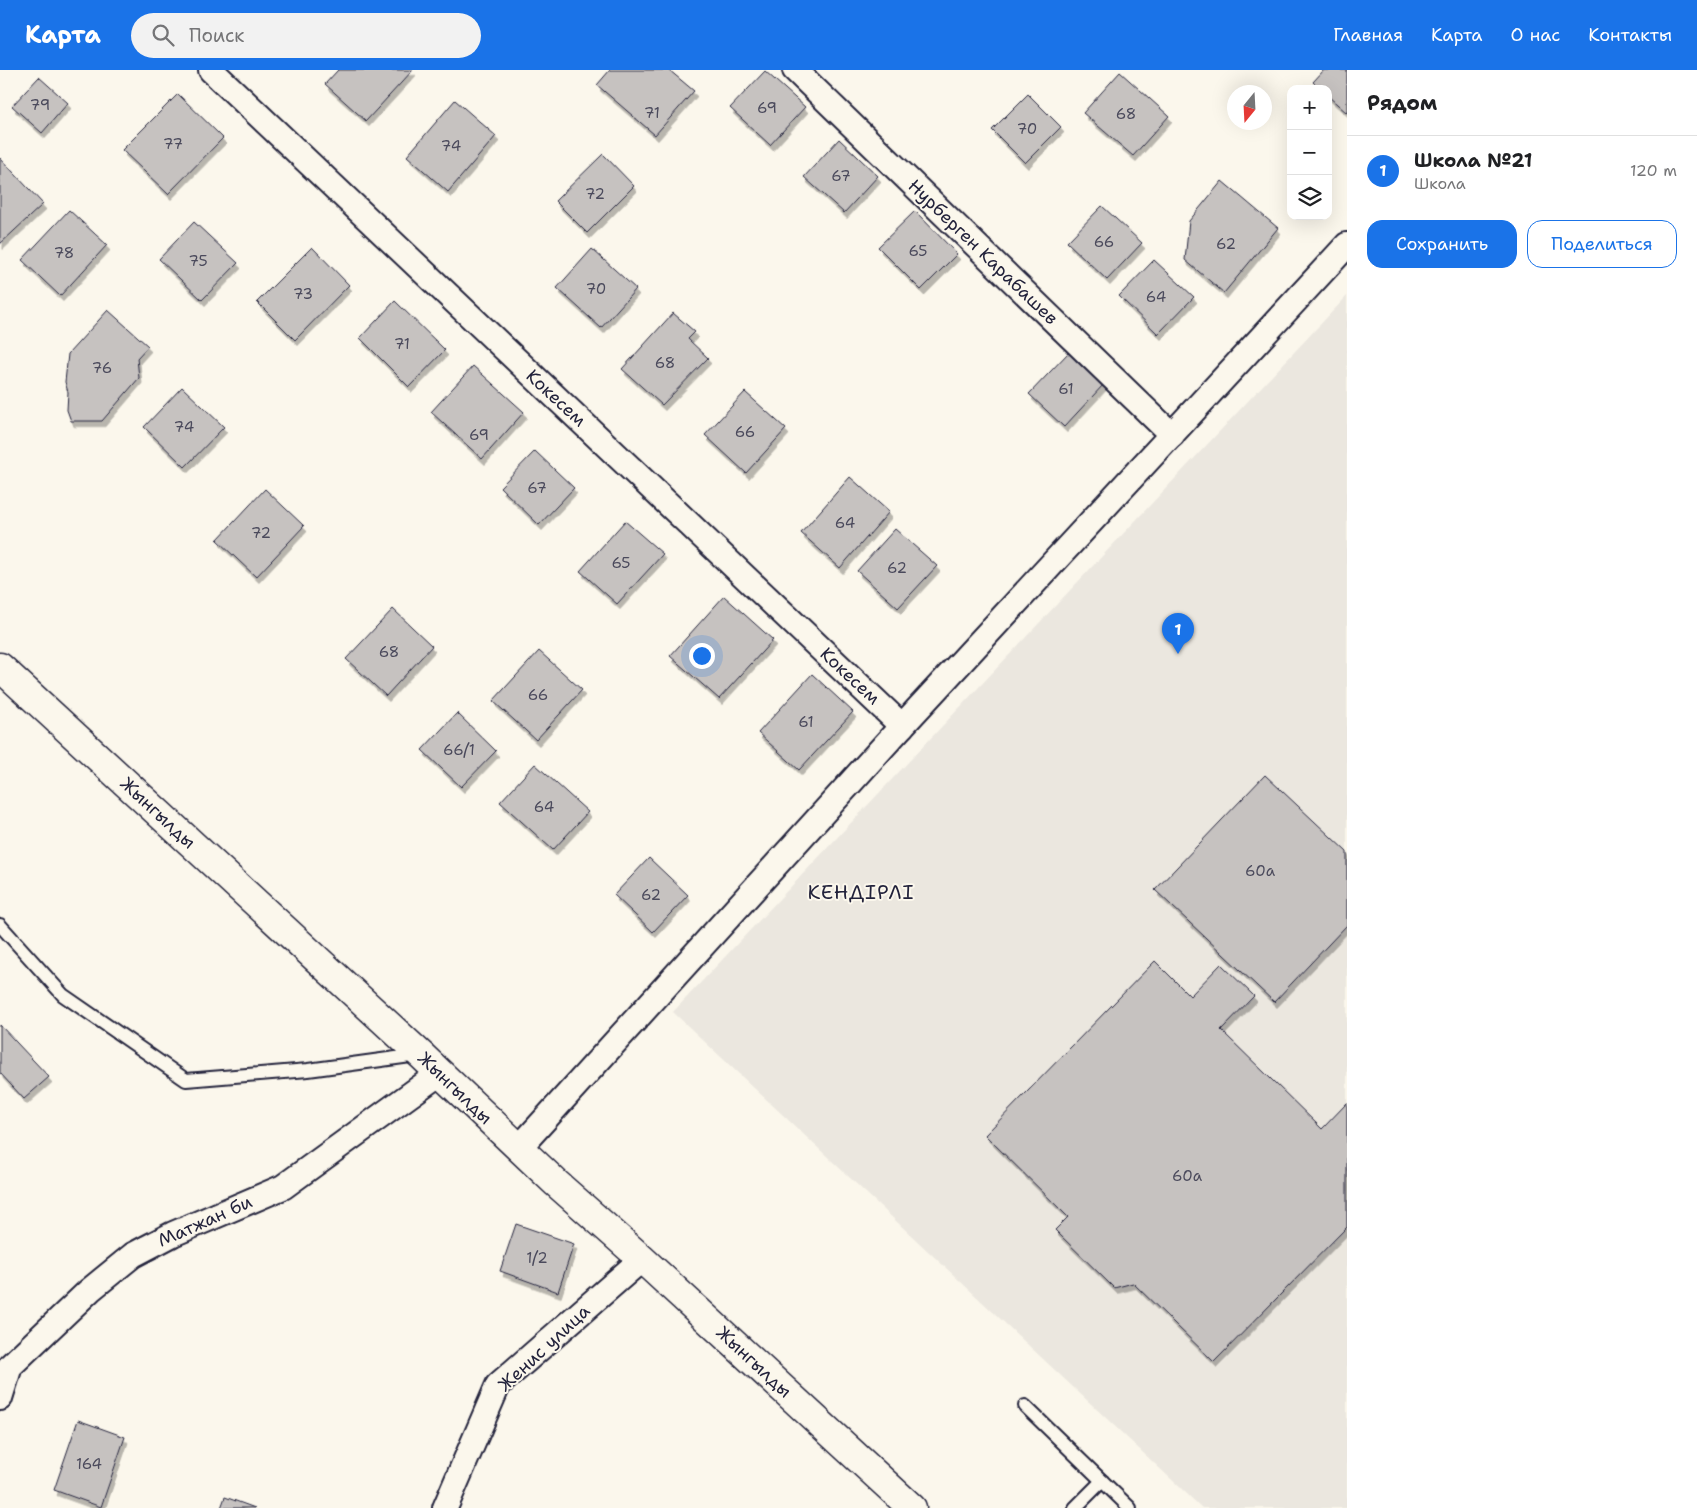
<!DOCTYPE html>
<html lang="ru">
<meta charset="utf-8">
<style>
body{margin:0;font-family:"Shantell Sans",sans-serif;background:#f2f2f2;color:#202124}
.controls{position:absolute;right:15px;top:15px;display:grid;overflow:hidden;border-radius:10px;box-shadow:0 5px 20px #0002}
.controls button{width:45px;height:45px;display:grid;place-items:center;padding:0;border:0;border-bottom:1px solid #e0e0e0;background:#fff;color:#202124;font:25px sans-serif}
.compass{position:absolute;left:1227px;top:15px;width:45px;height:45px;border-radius:50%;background:#fff;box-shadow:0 5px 20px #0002;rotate:198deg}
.you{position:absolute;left:701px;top:585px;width:18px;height:18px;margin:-12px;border:4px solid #fff;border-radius:50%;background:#1a73e8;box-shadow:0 0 0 8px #1a73e833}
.badge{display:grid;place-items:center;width:32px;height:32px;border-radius:50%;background:#1a73e8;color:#fff;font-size:16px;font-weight:700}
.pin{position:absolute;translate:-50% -41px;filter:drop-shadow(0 1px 2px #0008)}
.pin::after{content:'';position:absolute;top:26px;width:18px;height:15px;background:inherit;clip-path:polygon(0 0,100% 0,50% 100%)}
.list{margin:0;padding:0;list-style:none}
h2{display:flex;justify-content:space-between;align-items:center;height:65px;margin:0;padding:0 20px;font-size:21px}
h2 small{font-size:16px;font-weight:400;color:#757577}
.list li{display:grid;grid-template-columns:32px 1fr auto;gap:15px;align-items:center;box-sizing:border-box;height:70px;padding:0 20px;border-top:1px solid #e0e0e0}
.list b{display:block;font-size:19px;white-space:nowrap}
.list p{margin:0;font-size:16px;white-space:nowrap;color:#757577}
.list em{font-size:16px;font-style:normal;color:#757577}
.actions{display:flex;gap:10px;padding:15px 20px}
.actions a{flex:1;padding:11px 0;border:1px solid #1a73e8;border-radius:15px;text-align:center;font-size:18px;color:#1a73e8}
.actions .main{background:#1a73e8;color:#fff}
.icon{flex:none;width:28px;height:28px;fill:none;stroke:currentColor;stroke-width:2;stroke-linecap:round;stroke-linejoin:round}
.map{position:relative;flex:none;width:1347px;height:1438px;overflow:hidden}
header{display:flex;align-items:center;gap:30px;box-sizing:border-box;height:70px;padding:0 25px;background:#1a73e8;color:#fff}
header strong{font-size:24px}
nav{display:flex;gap:28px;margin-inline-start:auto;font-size:18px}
.search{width:350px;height:45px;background:#f2f2f2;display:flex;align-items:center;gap:12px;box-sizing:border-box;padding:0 18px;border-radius:28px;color:#757577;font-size:19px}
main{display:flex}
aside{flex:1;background:#fff}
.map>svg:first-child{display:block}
</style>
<header>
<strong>Карта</strong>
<div class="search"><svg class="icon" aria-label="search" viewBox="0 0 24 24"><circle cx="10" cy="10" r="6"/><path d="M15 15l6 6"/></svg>Поиск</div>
<nav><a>Главная</a><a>Карта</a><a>О нас</a><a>Контакты</a></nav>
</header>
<main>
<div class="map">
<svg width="1347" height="1438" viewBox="0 0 1347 1438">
<defs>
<filter id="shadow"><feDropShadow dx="3" dy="5.5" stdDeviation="0" flood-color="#0004"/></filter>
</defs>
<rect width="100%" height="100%" fill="#fbf7ec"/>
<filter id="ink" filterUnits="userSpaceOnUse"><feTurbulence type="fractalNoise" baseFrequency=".02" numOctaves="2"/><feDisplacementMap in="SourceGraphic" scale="10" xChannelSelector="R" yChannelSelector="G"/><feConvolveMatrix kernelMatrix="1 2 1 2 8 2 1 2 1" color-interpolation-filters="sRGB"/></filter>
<g filter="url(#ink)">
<path fill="#ebe7df" d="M1347,226v1212h-145l-529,-496z"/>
<g fill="#c6c2c0" stroke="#22223b" filter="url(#shadow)">
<path d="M338,0h75l-47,51 -41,-37z"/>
<path d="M610,0h59l25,21 -39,44 -58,-50z"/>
<path d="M1324,0h23v43l-19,-17v-7h-8l-7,-7z"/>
<path d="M765,1l40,36 -35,38 -40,-37z"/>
<path d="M1120,2l49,44 -36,40 -50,-43z"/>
<path d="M39,7l29,26 -26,30 -30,-27z"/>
<path d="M178,24l45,44 -55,56 -46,-44z"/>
<path d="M1028,24l33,33 -36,36 -33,-33z"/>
<path d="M455,30l41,36 -48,56 -41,-36z"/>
<path d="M839,69l39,37 -34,37 -40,-36z"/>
<path d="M603,84l31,32 -47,47 -32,-32z"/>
<path d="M0,88l43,46 -43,40z"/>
<path d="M1222,111l56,47 -54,65 -39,-33 4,-39z"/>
<path d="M1102,136l40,37 -35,37 -40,-38z"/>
<path d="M69,140l38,35 -47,51 -38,-36z"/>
<path d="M915,141l42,43 -36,36 -43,-43z"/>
<path d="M194,152l44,41 -36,37 -43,-41z"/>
<path d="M312,177l37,38 -54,55 -38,-38z"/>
<path d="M592,179l44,40 -35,39 -44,-40z"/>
<path d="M1154,190l40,37 -36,37 -39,-38z"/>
<path d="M395,231l50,49 -36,37 -49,-49z"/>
<path d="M108,240l40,36 -11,12 2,20 -37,43h-31l-4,-11 1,-18 -3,-10 3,-28z"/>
<path d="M673,243l22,19 -7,7 20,19 -46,47 -40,-36z"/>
<path d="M1069,282l35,32 -40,43 -35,-33z"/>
<path d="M473,296l51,46 -42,47 -51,-47z"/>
<path d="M182,317l42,40 -39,40 -41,-40z"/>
<path d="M745,322l41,37 -40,44 -41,-38z"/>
<path d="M535,381l39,37 -35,37 -39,-38z"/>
<path d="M850,407l39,35 -49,56 -39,-35z"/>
<path d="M265,419l39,37 -48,51 -39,-37z"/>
<path d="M625,451l38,33 -46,50 -37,-33z"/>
<path d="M895,459l42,37 -39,42 -41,-37z"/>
<path d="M724,526l49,44 -54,59 -49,-43z"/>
<path d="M393,539l39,37 -46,50 -40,-37z"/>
<path d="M539,581l43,39 -46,50 -43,-39z"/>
<path d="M812,604l41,38 -54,58 -41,-37z"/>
<path d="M457,643l39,38 -35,36 -39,-37z"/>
<path d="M535,694l53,48 -35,38 -53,-48z"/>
<path d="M1265,705l82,77v73l-73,77 -119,-112z"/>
<path d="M649,788l39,37 -35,37 -39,-37z"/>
<path d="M1155,891l35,35 31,-32 33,32 -33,34 101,99 25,-26v124l-133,135 -81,-79 -19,5 -59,-58 13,-13 -83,-82z"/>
<path d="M0,955l49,52 -25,22 -24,-26z"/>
<path d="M516,1154l58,20 -16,48 -58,-21z"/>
<path d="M78,1350l47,17 -24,70 -47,-17z"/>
<path d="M225,1427l30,11h-34z"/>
</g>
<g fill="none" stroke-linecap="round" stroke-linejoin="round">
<g stroke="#22223b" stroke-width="16">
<g id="lane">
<path d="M0,855l63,70 123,85 122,-10 110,-15"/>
<path d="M1025,1336l105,102"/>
<path d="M1075,1438l27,-27"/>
</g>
</g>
<g stroke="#22223b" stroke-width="28">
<g id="street">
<path d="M211,0l691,656"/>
<path d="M795,0l377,365"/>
<path d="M519,1078l383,-422 445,-481"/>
<path d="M0,1328l10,-32 80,-76 43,-35 40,-21 110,-47 157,-114"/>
<path d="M445,1438l53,-123 144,-126"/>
</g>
</g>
<g stroke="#22223b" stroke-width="31">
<path id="secondary" d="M0,597l421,388 135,128 86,76 270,249"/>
</g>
<use href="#lane" stroke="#fbf7ec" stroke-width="12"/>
<use href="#street" stroke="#fbf7ec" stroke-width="24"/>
<use href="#secondary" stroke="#fbf7ec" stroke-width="28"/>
</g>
</g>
<g text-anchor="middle" stroke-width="4" stroke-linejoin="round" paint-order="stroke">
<g font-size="15" fill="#4b4a5c">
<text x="40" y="40">79</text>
<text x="767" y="43">69</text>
<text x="652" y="48">71</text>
<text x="1126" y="49">68</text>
<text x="1027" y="64">70</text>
<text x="173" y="79">77</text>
<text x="451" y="81">74</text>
<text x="841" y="111">67</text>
<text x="595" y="129">72</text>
<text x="1104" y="177">66</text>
<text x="1226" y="179">62</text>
<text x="918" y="186">65</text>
<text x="64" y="188">78</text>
<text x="198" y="196">75</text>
<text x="596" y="224">70</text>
<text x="303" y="229">73</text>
<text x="1156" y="232">64</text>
<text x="402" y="279">71</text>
<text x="665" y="298">68</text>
<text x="102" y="303">76</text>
<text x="1066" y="324">61</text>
<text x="184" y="362">74</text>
<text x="745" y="367">66</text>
<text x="479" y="370">69</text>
<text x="537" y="423">67</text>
<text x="845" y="458">64</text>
<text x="261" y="468">72</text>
<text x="621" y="498">65</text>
<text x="897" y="503">62</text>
<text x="389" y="587">68</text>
<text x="538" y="630">66</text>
<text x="806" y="657">61</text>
<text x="459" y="685">66/1</text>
<text x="544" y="742">64</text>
<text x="1260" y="806">60а</text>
<text x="651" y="830">62</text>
<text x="1187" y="1111">60а</text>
<text x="537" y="1193">1/2</text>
<text x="89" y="1399">164</text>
</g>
<g font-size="18" fill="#22223b" stroke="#fbf7ec">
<text transform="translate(983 182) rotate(44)" y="6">Нурберген Карабашев</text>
<text transform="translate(556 328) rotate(43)" y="6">Кокесем</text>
<text transform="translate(850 606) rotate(43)" y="6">Кокесем</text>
<text transform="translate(158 743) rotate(43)" y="6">Жынгылды</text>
<text transform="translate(455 1018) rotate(44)" y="6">Жынгылды</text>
<text transform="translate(205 1151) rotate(-24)" y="6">Матжан би</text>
<text transform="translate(544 1278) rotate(-43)" y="6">Женис улица</text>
<text transform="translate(754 1292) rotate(43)" y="6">Жынгылды</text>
</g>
<g font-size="20" letter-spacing="1" fill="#22223b" stroke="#fbf7ec">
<text x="861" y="829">КЕНДІРЛІ</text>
</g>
</g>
</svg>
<div class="controls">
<button>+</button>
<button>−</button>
<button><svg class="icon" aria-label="layers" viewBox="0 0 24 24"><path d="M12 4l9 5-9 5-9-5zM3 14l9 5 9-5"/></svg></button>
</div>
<svg class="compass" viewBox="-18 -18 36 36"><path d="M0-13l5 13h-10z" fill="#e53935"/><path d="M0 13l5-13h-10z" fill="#757577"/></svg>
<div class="you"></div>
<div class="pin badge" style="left:1178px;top:584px">1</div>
</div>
<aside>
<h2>Рядом<small></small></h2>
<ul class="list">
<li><span class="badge">1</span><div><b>Школа №21</b><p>Школа</p></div><em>120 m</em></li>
</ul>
<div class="actions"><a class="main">Сохранить</a><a>Поделиться</a></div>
</aside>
</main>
